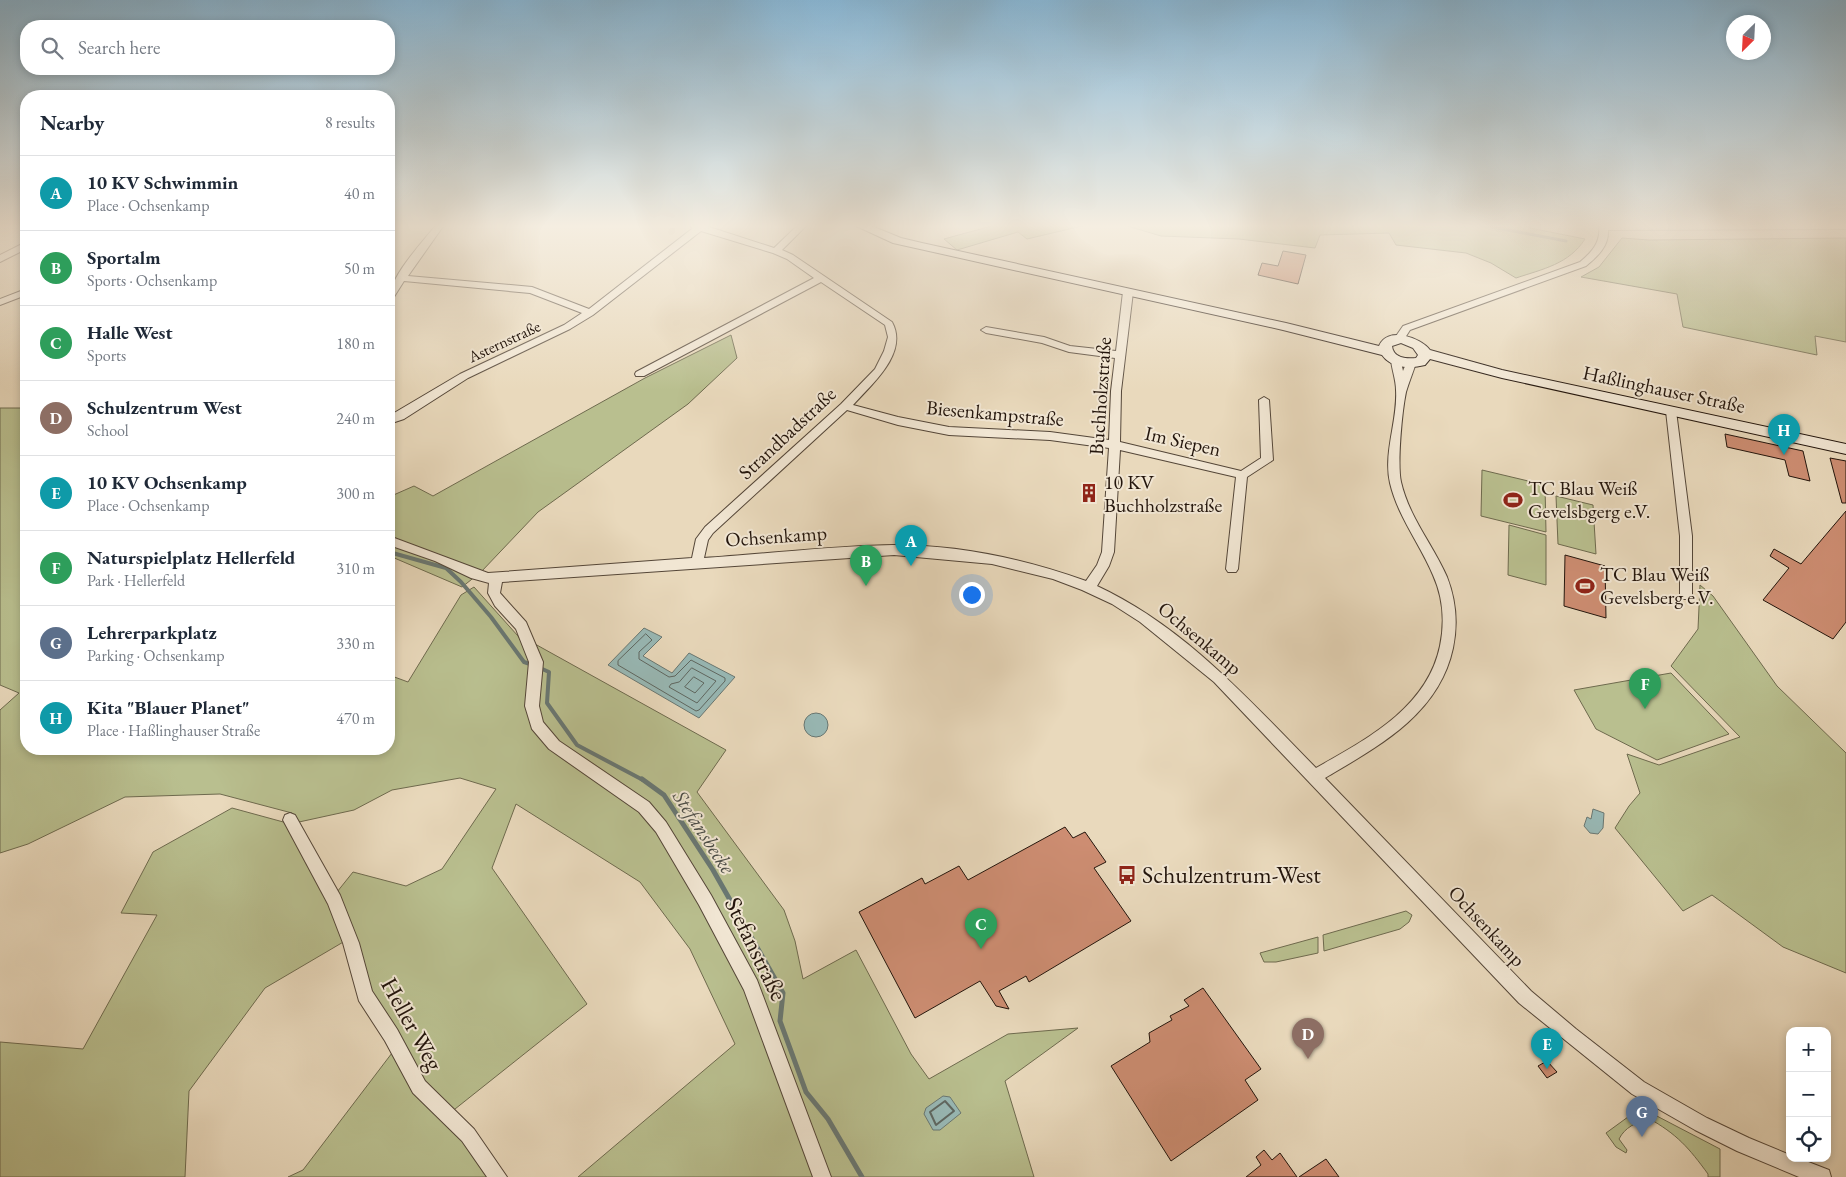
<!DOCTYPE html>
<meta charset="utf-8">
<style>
body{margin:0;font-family:"EB Garamond",serif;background:#f2f2f3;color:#1f2937}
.controls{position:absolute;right:15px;bottom:15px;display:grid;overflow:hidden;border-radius:10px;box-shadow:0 2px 8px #0003}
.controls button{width:45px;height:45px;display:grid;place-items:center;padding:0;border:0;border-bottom:1px solid #e0e1e3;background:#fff;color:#1f2937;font:25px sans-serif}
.compass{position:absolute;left:1726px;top:15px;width:45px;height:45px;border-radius:50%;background:#fff;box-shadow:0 2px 8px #0003;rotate:204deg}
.you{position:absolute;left:971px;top:594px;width:18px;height:18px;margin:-12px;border:4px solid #fff;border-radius:50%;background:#1a73e8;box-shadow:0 0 0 8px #1a73e833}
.badge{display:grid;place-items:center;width:32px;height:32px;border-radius:50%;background:#8f2418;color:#fff;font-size:16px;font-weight:700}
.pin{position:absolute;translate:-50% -41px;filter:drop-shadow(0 1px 2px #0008)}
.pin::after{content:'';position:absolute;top:26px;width:18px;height:15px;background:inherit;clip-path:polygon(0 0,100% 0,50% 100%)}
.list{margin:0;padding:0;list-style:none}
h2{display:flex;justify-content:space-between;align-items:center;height:65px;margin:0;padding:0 20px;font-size:21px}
h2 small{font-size:16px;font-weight:400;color:#747a83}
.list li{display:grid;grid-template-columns:32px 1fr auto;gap:15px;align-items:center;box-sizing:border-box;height:75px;padding:0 20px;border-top:1px solid #e0e1e3}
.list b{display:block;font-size:19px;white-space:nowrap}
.list p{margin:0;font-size:16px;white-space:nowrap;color:#747a83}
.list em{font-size:16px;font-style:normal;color:#747a83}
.icon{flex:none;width:28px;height:28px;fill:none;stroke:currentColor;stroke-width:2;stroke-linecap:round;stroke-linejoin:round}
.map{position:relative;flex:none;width:1846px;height:1177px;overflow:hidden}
.search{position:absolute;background:#fff;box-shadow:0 2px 8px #0003;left:20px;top:20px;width:375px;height:55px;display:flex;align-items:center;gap:12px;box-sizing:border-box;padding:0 18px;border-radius:20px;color:#747a83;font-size:19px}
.panel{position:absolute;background:#fff;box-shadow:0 2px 8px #0003;left:20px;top:90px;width:375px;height:665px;border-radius:20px}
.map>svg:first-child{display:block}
</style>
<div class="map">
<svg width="1846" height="1177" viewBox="0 0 1846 1177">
<rect width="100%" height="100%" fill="#e9d9bc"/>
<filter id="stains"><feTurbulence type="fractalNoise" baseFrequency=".004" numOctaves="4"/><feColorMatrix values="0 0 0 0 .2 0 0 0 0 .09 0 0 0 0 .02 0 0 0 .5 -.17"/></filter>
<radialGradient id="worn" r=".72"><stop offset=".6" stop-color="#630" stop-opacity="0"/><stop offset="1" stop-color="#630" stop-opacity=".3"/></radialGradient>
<g fill="#b9bf8f" stroke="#6e6a4e">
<path d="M995,225h91l-59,14 -9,-7 -61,18 -13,-11z"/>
<path d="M1124,225h405l1,3 55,11c-16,25 -42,30 -69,39l-25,-15 -25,-10 -70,-8 -7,-12 -69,2 -5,13 -76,-9 -78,-3z"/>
<path d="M1622,238l27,2 197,-2v104l-31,-6 2,19 -134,-28 -6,-33 -96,-17 18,-10z"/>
<path d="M731,335l6,23 -49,46 -150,108 -57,60 -19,15 -70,-30 -3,2v-62l25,-11 19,10 212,-118z"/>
<path d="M0,408h26v341h363v-74l19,7 53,-87 13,-8 44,49 9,16 8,-8 191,106 -29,42 87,118 11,31 8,38 53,-29 55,104 18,25 79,-45 70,-6 -73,53 29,96h-456l157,-133 -45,-95 -50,-67 -124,-78 -24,64 95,136 -137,109 -25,-29 -53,-92 -35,-100 16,-20 53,14 36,-17 54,-80 -36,-11 -68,12 -38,20 -55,12 -7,-9 -72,-19 -95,3 -97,47 -28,9v-143l19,-17 -19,-8z"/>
<path d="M1482,470l63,15 1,47 -65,-16z"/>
<path d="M1556,496l37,9 3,49 -38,-10z"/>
<path d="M1509,525l37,10v50l-38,-10z"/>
<path d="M1700,585l13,11 64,90 69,67v220l-63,-26 -71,-52 -29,16 -68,-83 14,-22 11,-13 -13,-39 32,11 81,-28 -69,-71 27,-37z"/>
<path d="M1671,673l58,61 -72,26 -61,-31 -22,-39z"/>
<path d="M232,808l55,15 44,78 14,40 -80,47 -76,103 -4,86h-185v-135l83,7 74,-134 -36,-2 32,-61z"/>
<path d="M1406,911l6,4 -3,7 -9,7 -76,22 -1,-16z"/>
<path d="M1318,937v16l-42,9h-12l-4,-9z"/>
<path d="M392,1053l74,88 26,36h-204l15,-7z"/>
<path d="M1643,1106l10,8 67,35v28h-12v-3c-19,-26 -31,-40 -60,-56 -12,5 -23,9 -29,21l8,11 -1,3 -10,-6 -10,-14z"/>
</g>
<g fill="#98b9b6" stroke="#697772">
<path d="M644,628l18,9 -19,19 29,17 17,-20 46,24 -36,41 -91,-53z"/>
<circle cx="816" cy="725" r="12"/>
<path d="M1593,809l11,4 -1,15 -5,6 -8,-1 -6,-7 3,-9 4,2z"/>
<path d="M943,1096l7,1 11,16 -21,17h-7l-9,-16 2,-6z"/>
</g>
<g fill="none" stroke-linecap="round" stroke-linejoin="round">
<g stroke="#5e6761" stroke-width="1">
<path d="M646,634l6,6 -13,12v7l30,18 6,-1 16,-16 34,18v3l-26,29 -3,1 -78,-46v-4z"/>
<path d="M692,668l24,13 -19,22 -28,-16 2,-3 8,-2z"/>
<path d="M694,677l10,6 -9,10 -10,-6z"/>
</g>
<path stroke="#5e6761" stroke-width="2" d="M945,1101l9,10 -18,14 -6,-13z"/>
<path stroke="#697772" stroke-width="3" d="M1482,225l84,16"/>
<g stroke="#697772" stroke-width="4">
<path d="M389,552l57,16 15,14 30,35 33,45 9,3"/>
<path d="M540,668l9,4 -2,31 30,42 66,35"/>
</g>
<path stroke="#697772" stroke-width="5" d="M642,779l22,16 49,75 70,123 -3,28 26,71 22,27 34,58"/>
</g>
<g fill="#cd8d72" stroke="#23150c">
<path d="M1283,251l23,4 -8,29 -40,-9 4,-12 16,3z"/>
<path d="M1725,434l78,17 7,30 -21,-5 -4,-16 -58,-13z"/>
<path d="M1830,458l16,3v42h-4z"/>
<path d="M1846,511v111l-13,17 -70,-39 26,-32 -19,-12 4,-7 27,15z"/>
<path d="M1565,555l40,11 1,52 -42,-12z"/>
<path d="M1065,827l8,11 12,-6 21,30 -12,6 37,53 -102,61 -3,-6 -27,15 10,18 -13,-3 -16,-25 -65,37 -56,-106 63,-34 3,6 34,-18 9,14z"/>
<path d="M1203,988l58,81 -16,11 13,20 -87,61 -60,-95 39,-24 -1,-9 23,-13 -2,-4 19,-10 -5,-6z"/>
<path d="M1547,1061l10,11 -10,6 -9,-12z"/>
<path d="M1264,1150l8,10 8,-7 17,24h-51l15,-12 -5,-8z"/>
<path d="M1326,1159l13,18h-40z"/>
</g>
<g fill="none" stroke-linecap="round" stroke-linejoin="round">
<g stroke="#544638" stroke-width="2">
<g id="street">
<path d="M436,225h8l-36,51 124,11 57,22 104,-81 -5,-3h15l71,23 24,-23h9l-25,25 11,5 99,67c17,31 -20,62 -39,83l45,12 51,10 101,5 59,8 2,-49 4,-33 -46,-6 -27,-9 -56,-10 -5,-3 5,-3 58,10 26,9 46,5 7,-59 5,-3 3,1 2,2 -12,99 -1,51 121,29 20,-13 -2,-58 5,-3 5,3 4,60 -26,17 -9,92 -2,3h-8l-2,-3 10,-92 -116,-27 -6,102 -5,14 -12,20c88,41 151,113 219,182 51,-29 111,-60 124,-122 5,-24 3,-49 -7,-71 -13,-31 -35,-58 -43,-92 -7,-31 8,-63 6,-93 0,-10 -4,-20 -5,-30l1,-2h8l3,13 4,-10h8l1,2c-3,9 -7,19 -10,29 -4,19 -9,72 -5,90 8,35 32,63 46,95 9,23 11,47 6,71 -14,66 -74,98 -128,130l206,213 45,38 68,53 63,36 42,20 41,17v3h8l31,12 2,7h-32l-62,-26 -42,-21 -63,-36 -113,-91 -305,-321 -74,-60 -28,-18 -30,-14 -29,-11 -61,-15 -98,-9 -392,27 -2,11 26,29 17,40 -4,44 4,16 16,19 90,61 17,20 45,73 46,85 74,197h-18l-69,-187 -45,-85 -43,-73 -17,-20 -90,-63 -17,-20 -7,-23 4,-44 -13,-33 -21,-23 -7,-13 1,-10 -18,-5 -36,-17 -46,-16v-9l99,37 204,-15 4,-19 9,-12 136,-123 34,-35 9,-18 4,-14 -3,-12 -64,-43 -177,94h-8l-1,-2 1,-2 178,-94 -27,-19 -14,-6 -72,-22 -108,84 -23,14 -102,49 -64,41 -15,5v-8l71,-42 104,-49 18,-12 -52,-20 -126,-12 -12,19 -3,1c0,-24 32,-57 47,-76zM847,410l51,15 51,10 101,5 59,8 -7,104 -5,13 -11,16c-61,-22 -127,-36 -193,-36 -62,1 -126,9 -189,13l4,-18 5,-7z"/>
<path d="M1599,225h247v4l-238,1c1,16 -10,26 -22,36l-176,64 -7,11 -4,1 -5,-3 9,-13 177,-64c13,-11 21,-20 19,-37z"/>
<path d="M26,242v7l-26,13v-7z"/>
<path d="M26,289v6l-26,10v-6z"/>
<path d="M1671,407l5,4 16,125v60l-2,3h-8l-2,-3v-60l-14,-125z"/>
<path d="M290,813l5,2 45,80 19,48 13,48 25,38 28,52 49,48 33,48h-20l-25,-36 -49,-48 -28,-52 -26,-40 -16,-58 -15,-39 -45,-84 2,-5z"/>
</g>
</g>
<g stroke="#23150c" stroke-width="2">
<path id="secondary" d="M854,225h15l32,13 21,5 364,80 93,23c8,-20 41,-9 51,4l72,20 344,74v10l-344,-76 -72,-19 -5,6c-15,4 -34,3 -43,-10l-99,-25 -390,-87zM1401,343l12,5 5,7 -2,3c-10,1 -23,0 -24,-12z"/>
</g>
<use href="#street" fill="#f1e6d3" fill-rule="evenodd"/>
<use href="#secondary" fill="#f1e6d3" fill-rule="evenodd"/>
</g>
<linearGradient id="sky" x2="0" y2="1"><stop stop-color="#88b6d4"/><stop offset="0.58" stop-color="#f5eee1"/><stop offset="1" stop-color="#f5eee1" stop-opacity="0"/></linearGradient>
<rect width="1846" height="390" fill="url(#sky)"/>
<defs>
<g id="building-bare" transform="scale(1.5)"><path d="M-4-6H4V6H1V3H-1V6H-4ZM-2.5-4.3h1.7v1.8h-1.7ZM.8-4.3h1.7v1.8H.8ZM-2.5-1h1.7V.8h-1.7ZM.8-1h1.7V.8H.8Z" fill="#8f2418" stroke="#f1e6d3" stroke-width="2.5" paint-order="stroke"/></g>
<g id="stadium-bare" transform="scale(1.5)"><path d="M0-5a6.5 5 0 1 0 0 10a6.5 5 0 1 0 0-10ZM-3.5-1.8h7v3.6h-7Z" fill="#8f2418" stroke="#f1e6d3" stroke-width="2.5" paint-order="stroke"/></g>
<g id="bus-bare" transform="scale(1.5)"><path d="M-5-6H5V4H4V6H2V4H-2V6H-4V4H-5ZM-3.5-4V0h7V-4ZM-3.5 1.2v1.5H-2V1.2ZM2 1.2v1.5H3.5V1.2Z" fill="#8f2418" stroke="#f1e6d3" stroke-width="2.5" paint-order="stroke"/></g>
</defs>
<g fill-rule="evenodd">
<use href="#building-bare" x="1089" y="493"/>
<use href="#stadium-bare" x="1513" y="500"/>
<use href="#stadium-bare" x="1585" y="586"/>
<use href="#bus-bare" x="1127" y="875"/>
</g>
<g text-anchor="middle" stroke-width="4" stroke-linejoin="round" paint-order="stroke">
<g font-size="16" fill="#23150c" stroke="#f1e6d3">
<text transform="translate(504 341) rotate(-25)" y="6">Asternstraße</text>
</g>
<g font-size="20" fill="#23150c" stroke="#f1e6d3">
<text transform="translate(1664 389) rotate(12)" y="7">Haßlinghauser Straße</text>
<text transform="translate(1100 396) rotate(-86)" y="7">Buchholzstraße</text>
<text transform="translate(995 413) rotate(5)" y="7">Biesenkampstraße</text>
<text transform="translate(787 433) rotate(-43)" y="7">Strandbadstraße</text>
<text transform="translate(1183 441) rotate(13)" y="7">Im Siepen</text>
<text transform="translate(776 536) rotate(-4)" y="7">Ochsenkamp</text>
<text transform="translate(1200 638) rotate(40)" y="7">Ochsenkamp</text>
<text transform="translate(1487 926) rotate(47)" y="7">Ochsenkamp</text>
</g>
<g font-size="20" fill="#23150c" stroke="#f1e6d3" text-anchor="start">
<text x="1104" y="489">10 KV<tspan x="1104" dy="23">Buchholzstraße</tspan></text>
<text x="1528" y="495">TC Blau Weiß<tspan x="1528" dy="23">Gevelsbgerg e.V.</tspan></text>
<text x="1600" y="581">TC Blau Weiß<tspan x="1600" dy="23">Gevelsberg e.V.</tspan></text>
</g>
<g font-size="21" font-style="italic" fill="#4c4e48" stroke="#f1e6d3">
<text transform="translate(704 832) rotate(57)" y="7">Stefansbecke</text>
</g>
<g font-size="24" fill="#23150c" stroke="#f1e6d3" text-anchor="start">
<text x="1142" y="883">Schulzentrum-West</text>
</g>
<g font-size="24" fill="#23150c" stroke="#f1e6d3">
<text transform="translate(756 949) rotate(64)" y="8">Stefanstraße</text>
<text transform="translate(412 1024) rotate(61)" y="8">Heller Weg</text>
</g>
</g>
<rect width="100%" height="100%" filter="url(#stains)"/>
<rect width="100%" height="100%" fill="url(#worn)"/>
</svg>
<div class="controls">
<button>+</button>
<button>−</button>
<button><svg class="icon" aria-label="locate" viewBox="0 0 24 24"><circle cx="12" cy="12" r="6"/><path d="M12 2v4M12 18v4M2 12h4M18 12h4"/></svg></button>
</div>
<svg class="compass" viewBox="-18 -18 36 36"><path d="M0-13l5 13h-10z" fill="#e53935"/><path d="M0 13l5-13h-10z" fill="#747a83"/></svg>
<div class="you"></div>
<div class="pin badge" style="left:911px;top:566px;background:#0f9aa8">A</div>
<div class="pin badge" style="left:866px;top:586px;background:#2e9e5b">B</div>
<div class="pin badge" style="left:981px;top:949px;background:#2e9e5b">C</div>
<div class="pin badge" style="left:1308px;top:1059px;background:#8d6e63">D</div>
<div class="pin badge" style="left:1547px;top:1069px;background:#0f9aa8">E</div>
<div class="pin badge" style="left:1645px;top:709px;background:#2e9e5b">F</div>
<div class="pin badge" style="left:1642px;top:1137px;background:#5c6f8a">G</div>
<div class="pin badge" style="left:1784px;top:455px;background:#0f9aa8">H</div>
<div class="search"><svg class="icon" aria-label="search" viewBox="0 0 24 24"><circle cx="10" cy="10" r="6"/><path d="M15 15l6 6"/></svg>Search here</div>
<section class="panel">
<h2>Nearby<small>8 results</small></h2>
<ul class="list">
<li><span class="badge" style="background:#0f9aa8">A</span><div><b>10 KV Schwimmin</b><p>Place · Ochsenkamp</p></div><em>40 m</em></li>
<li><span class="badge" style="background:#2e9e5b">B</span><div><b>Sportalm</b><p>Sports · Ochsenkamp</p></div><em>50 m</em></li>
<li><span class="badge" style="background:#2e9e5b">C</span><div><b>Halle West</b><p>Sports</p></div><em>180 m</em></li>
<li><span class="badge" style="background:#8d6e63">D</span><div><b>Schulzentrum West</b><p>School</p></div><em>240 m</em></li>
<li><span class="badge" style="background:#0f9aa8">E</span><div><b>10 KV Ochsenkamp</b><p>Place · Ochsenkamp</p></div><em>300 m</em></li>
<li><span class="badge" style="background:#2e9e5b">F</span><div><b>Naturspielplatz Hellerfeld</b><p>Park · Hellerfeld</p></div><em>310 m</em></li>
<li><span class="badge" style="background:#5c6f8a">G</span><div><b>Lehrerparkplatz</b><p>Parking · Ochsenkamp</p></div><em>330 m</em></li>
<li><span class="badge" style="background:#0f9aa8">H</span><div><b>Kita &quot;Blauer Planet&quot;</b><p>Place · Haßlinghauser Straße</p></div><em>470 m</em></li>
</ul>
</section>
</div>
